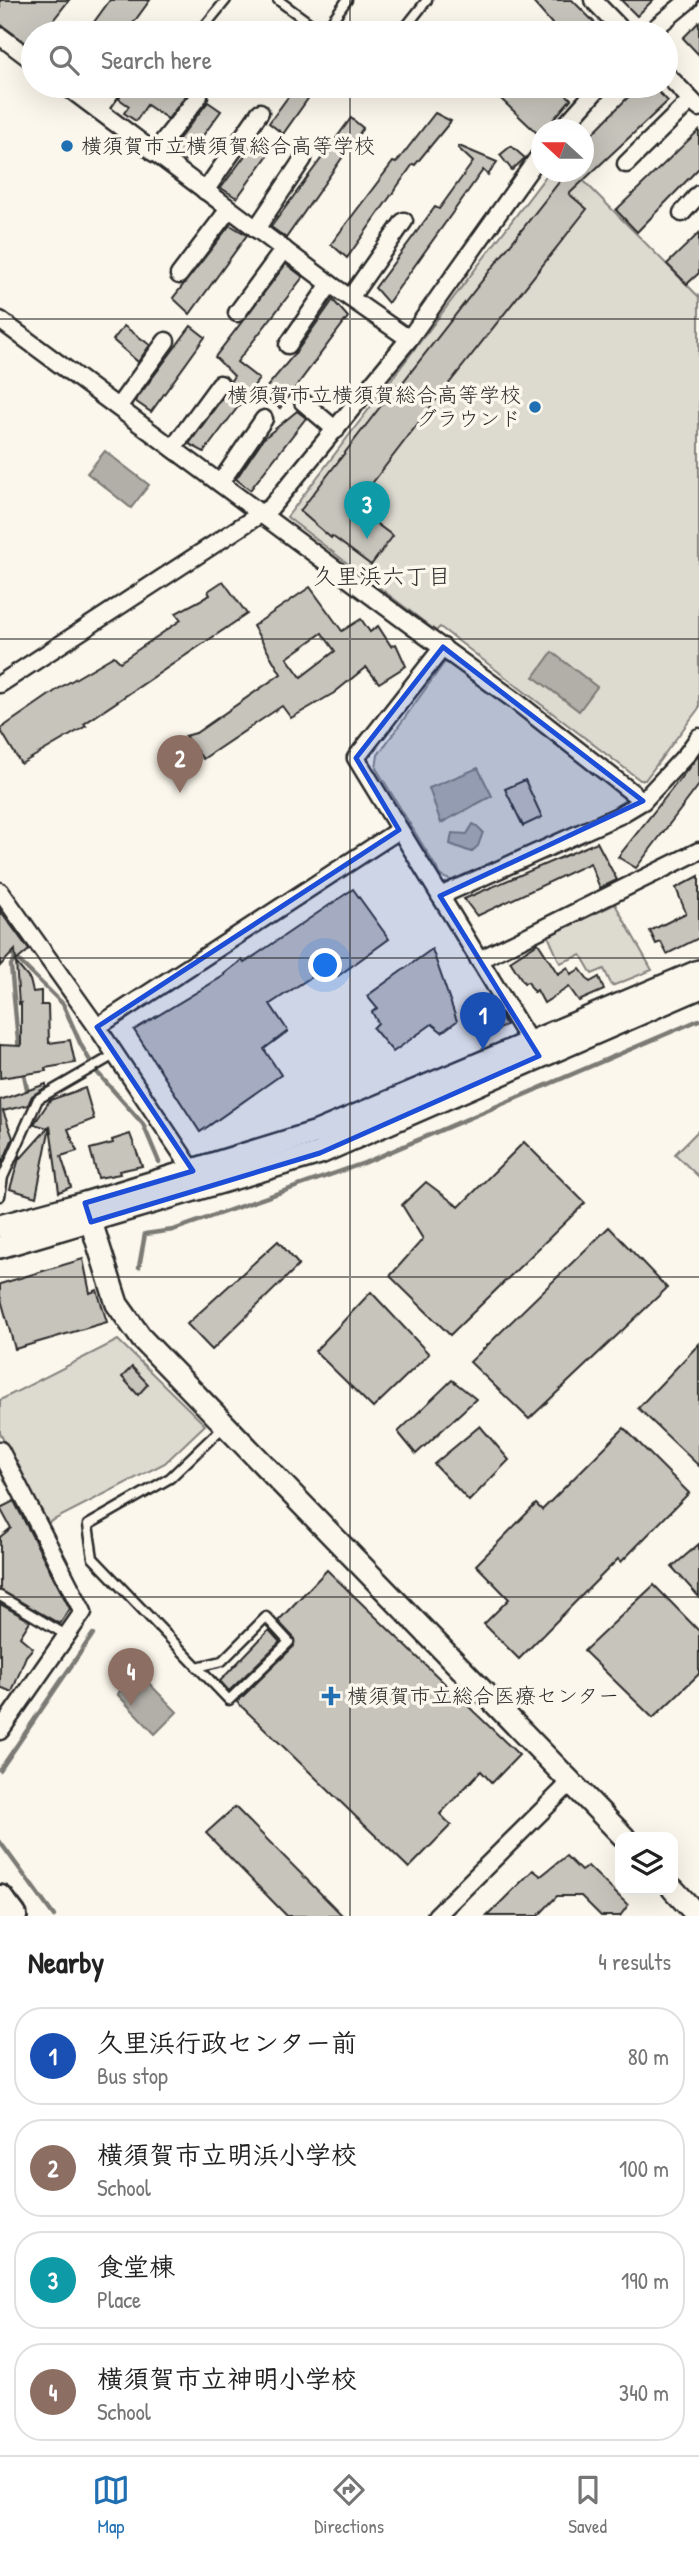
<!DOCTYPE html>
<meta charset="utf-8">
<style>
body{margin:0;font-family:"Patrick Hand","Klee One",sans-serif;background:#f2f2f2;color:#222}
.controls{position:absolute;right:21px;bottom:21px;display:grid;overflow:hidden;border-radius:14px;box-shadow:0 7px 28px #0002}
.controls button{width:63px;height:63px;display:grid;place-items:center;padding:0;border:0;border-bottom:2px solid #e0e0e0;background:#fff;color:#222;font:35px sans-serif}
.compass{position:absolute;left:531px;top:119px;width:63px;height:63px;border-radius:50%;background:#fff;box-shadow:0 7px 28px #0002;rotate:291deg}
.you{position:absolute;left:326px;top:966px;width:24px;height:24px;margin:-18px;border:5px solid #fff;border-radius:50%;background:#1a73e8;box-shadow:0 0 0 10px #1a73e833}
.badge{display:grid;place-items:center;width:46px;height:46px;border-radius:50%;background:#1f6fb2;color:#fff;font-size:23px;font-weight:700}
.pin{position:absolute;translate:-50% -58px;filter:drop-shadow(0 2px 4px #0008)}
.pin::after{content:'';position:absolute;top:37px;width:24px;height:21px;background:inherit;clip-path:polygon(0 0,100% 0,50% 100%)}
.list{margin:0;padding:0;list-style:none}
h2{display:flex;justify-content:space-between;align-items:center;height:91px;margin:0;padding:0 28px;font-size:30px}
h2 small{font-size:23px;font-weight:400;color:#767676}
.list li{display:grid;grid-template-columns:46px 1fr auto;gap:21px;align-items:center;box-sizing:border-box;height:98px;margin:0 14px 14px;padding:0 14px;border:2px solid #e0e0e0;border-radius:28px}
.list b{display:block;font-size:26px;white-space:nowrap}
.list p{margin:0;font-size:23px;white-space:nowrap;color:#767676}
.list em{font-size:23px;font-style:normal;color:#767676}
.icon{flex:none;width:38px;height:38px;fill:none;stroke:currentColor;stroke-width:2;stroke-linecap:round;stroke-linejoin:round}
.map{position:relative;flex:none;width:699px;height:1916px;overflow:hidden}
.search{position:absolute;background:#fff;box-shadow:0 7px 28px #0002;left:21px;right:21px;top:21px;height:77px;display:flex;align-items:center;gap:18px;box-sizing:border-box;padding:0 24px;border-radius:38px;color:#767676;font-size:26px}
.sheet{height:539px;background:#fff}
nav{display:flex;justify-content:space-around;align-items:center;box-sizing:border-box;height:98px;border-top:2px solid #e0e0e0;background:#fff;font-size:19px;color:#767676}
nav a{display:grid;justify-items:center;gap:4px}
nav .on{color:#1f6fb2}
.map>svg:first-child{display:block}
</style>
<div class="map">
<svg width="699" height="1916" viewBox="0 0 699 1916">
<rect width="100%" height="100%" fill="#fbf7ec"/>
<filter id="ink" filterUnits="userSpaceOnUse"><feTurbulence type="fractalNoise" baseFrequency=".0143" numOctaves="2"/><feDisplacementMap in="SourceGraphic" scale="14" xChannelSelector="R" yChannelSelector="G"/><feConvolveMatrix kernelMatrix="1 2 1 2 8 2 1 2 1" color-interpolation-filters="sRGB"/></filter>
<g filter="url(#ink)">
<g fill="#dddad0" stroke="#84827e" stroke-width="2">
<path d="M549,172h26l124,125v411l-54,72h-5l-200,-153 -4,4 -149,-114z"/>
<path d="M453,662l172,131 -1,11 -171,77 -11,-4 -66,-109 2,-13 66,-92z"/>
<path d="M615,904l37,66 -40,16 -8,-17 -12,5 -11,-19 -21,8 -12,-27z"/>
<path d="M699,1130v47l-24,-23z"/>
<path d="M118,1340l87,85 -40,38 -119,61 -46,-91v-33z"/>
</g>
<g fill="#b1afa7" stroke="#7b7a75" stroke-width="2">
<path d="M105,451l44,34 -18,23 -44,-35z"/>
<path d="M552,652l45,35 -18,24 -45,-34z"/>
<path d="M478,768l14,28 -51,27 -12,-35z"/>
<path d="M473,824l4,2 6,6 -5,14 -7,6 -21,-8 2,-11 15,1z"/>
<path d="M139,1673l38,39 -22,22 -38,-40z"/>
</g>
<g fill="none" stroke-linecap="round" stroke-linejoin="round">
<g stroke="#7b7a75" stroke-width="4.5">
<path d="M9,951l54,53 18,41 15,26 47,53 16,38"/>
<path d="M16,958l-5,7 8,86"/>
<path d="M23,1070l7,33"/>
<path d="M139,1267l6,-33 28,-4 191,-67 335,-143"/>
<path d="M0,1770l93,-136"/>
<path d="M0,1842l54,74"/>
</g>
</g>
<g fill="#c7c4bc" stroke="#2b2b2b" stroke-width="2" fill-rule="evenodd">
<path d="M0,0h69l-26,33h-10v15l-33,-24z"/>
<path d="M110,0h40l-24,33h-40z"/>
<path d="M531,0h41l33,33h-45z"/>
<path d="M621,0h32l-16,16z"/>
<path d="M699,22v33l-16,-17z"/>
<path d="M125,86h61l5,3 -23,30 -21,-14 -11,16 -12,-8 5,-7 -10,-7z"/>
<path d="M296,86h7l9,7 -29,41 -14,-11z"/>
<path d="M516,86h41l14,13 -18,21 2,1 -3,4 -5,5h-5l-2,6 -39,-37z"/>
<path d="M639,86h13l16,15 -99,93 18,15 -151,191 -82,107 39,29 -22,29 -39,-29 -1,2 -31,-27 97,-126 2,2 168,-215h17v-30z"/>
<path d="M208,102l13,9 -36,49 -14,-11z"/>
<path d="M435,113l16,8 -36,44 -2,-1 -66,94 -16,-14 62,-82 3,1z"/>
<path d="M351,118l12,10 -77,110 -15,-11z"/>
<path d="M699,130v38l-62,64 -21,-22z"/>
<path d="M258,138l15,10 -36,50 -16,-10z"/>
<path d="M459,146l38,16 -9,13 -5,-5 -95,133 -13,-15 60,-81 4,2 34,-47 -15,-14z"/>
<path d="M511,146l14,12 -13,12 -12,-15z"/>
<path d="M230,225l17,10 -57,79 -17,-16z"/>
<path d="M699,233v40l-12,11 -20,-20z"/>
<path d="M286,264l17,13 -66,85 22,17 -55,73 -15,-8 39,-54 2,-8 4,-6 -19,-19z"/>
<path d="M333,300l15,17 -68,91 -19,-14 36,-43z"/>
<path d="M124,326l26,19 -12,17 -25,-22z"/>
<path d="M191,326l14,11 -54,75 -16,-11z"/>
<path d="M297,411l9,7 -56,72 -14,-11 27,-40z"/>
<path d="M223,581l24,33 -163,110 2,2 -65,38 -21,-35 61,-42 53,-31 6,6 61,-42 -5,-7 34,-18 -2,-4z"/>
<path d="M310,587l32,44 19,-12 9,13 8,-6 13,20 5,-2 10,22 -27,17 -13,-16 -32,26 -43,25 -9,-12 -79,53 -18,-23 11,-3 85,-59 -28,-48zM322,633l13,18 -34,26 -14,-19z"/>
<path d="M699,755v30l-63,83 -18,-11z"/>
<path d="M525,780l17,37 -19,9 -18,-37z"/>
<path d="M597,842l20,38 -17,8 -10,-25 -113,53 -13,-17z"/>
<path d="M699,876v62l-32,16 -6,-12 -5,2 -6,-13 36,-18 -10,-25z"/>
<path d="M353,889l36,50 -51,37 -19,-4 -49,32 18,27 -24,18 17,26 -81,57 -66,-102 91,-55 -1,-1 18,-14 2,3z"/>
<path d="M0,910l29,40 -13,11 -1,-11 -15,16z"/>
<path d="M538,943l20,31 10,-7 3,7 9,-5 10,13 9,-5 5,13 -25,11 -10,-14 -25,16 -7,-13 -3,2 -6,-10 -4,1 -14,-22z"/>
<path d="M432,949l25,72 -15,11 -10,-8 -39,28 -20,-24 5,-5 -6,-11 5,-4 -10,-12z"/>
<path d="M16,963l14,17 3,12 8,-1v14h7l1,38 21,-3 5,23 -30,5 1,3 -46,7v-33l21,1v-43l-2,1z"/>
<path d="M498,1011l8,14 -14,8 -9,-13z"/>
<path d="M46,1084v3l-14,9 -4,9 -25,6 10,27 -11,26 -2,-64z"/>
<path d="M85,1088l9,31 -26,10 9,22 -16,5 10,31 -12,5 -9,-66 -14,71 -26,-8 10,-34 1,3 27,-30 -14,-4 16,-24z"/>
<path d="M130,1134l12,32 -23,5 1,3 -22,4 -8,-29 23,-6 -1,-3z"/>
<path d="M524,1142l61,61 -135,132 -60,-59 33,-37 -21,-34 24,-23 33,25z"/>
<path d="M609,1227l58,61 -138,131 -59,-57z"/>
<path d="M278,1241l21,24 -87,85 -25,-26z"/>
<path d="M83,1259l7,34 7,-3 10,32 -92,27 -15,-53v-12z"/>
<path d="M371,1292l58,62 -56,54 -58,-57z"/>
<path d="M699,1344v122l-61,-58z"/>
<path d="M132,1367l16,17 -10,11 -16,-18z"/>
<path d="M452,1380l24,19 -60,55 -18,-22z"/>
<path d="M480,1426l29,34 -40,41 -35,-37z"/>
<path d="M624,1428l65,65 -68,69 -3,-3 -99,100 -35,-35 25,-25 -33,-34 60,-61 6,6z"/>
<path d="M14,1501l56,108 -10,15 -60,-34v-53l11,-9 -11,-20z"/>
<path d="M699,1544v53l-27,-30z"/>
<path d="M327,1570l192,185 -27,28 -11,-12 -41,43 11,11 -42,43 -172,-166 57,-56v-8l-16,-17z"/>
<path d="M654,1585l45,46v43l-46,44 -69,-67z"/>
<path d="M0,1604l30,17 -10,16 13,11 -7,8 -14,36 -12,-5z"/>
<path d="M269,1630l11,12 -51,49 -9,-10z"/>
<path d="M235,1807l108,109h-56l-81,-83z"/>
<path d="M566,1856l15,15 7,-5 40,39 -8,11h-19l-20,-20h-24l-19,20h-51l46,-46 8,6z"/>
</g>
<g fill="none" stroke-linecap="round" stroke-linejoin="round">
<g stroke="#2b2b2b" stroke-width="13">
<g id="service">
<path d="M278,0l45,33"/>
<path d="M199,33l27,-33"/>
<path d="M323,33l24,-33"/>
<path d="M401,33l26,-33"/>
<path d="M0,1196l3,-19 35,-78 76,-44"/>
<path d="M0,1596l66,39"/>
<path d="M197,1667l25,-6 44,-44 23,25 -60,58 -136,-142 -5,-33 82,-47 53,-51"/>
</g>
</g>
<g stroke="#2b2b2b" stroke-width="21">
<g id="minor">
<path d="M593,0l32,33"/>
<path d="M649,33l40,-33"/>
<path d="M0,36l33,25"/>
<path d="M666,74l33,34"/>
<path d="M66,86l264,198 79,55"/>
<path d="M98,110l17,-24"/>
<path d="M561,130l39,-44"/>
<path d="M154,153l45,-57"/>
<path d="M626,164l65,-64"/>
<path d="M205,191l55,-79"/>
<path d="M682,213l17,-19"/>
<path d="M256,229l47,-70"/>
<path d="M179,275l50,-66"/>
<path d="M350,298l54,-77"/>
<path d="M237,313l47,-64"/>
<path d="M0,320l408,303 105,76 130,102"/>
<path d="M288,345l42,-61"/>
<path d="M303,402l33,28"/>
<path d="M118,407l48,-66"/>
<path d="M173,448l47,-64"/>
<path d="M220,483l44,-64"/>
<path d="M443,647l-87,111 179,293"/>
<path d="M0,684l271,-177 138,-168 133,-187"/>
<path d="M0,891l97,136 100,150"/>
<path d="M440,896l178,-80 25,-15 44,-47 12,-17"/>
<path d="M479,960l220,-109"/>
<path d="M97,1027l302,-197"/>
<path d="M0,1450l83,162 -83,119"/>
<path d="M436,1916l136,-135"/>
</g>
</g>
<g stroke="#2b2b2b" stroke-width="26">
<g id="tertiary">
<path d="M91,1222l26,82 25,35 482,498"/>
<path d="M0,1226l85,-23 232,-71 382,-161"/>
<path d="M0,1247l320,-94 379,-165"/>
<path d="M673,1889l25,27"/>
</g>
</g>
<g stroke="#2b2b2b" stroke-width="32">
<path id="trunk" d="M0,1899l13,17"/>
</g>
<use href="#service" stroke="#fbf7ec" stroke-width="8"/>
<use href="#minor" stroke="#fbf7ec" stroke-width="16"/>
<use href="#tertiary" stroke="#fbf7ec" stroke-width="21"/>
<use href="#trunk" stroke="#fbf7ec" stroke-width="26"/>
</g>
</g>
<path fill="#1d4ed8" fill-opacity="0.2" stroke="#1d4ed8" stroke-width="5" stroke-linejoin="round" d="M443,647l200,154 -203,95 99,160 -219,97 -229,69 -6,-19 108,-32 -96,-144 302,-197 -43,-72z"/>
<path fill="none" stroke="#2b2b2b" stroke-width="2" stroke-opacity="0.55" d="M350,0v33M350,86v1830M0,319h699M0,639h699M0,958h699M0,1277h699M0,1597h699"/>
<g fill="#1f6fb2" stroke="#fbf7ec" stroke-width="2.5">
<circle cx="67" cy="146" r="7"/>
<circle cx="535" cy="407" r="7"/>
<path d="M327.5 1685.5h7v7h7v7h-7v7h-7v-7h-7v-7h7z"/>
</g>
<g text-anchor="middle" stroke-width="7" stroke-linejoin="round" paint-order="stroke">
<g font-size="21" fill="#2b2b2b" stroke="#fbf7ec" text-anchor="start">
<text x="81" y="153">横須賀市立横須賀総合高等学校</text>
<text x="521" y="402" text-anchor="end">横須賀市立横須賀総合高等学校<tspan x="521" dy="24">グラウンド</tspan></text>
<text x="347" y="1703">横須賀市立総合医療センター</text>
</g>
<g font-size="23" fill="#2b2b2b" stroke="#fbf7ec">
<text x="382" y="584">久里浜六丁目</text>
</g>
</g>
</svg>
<div class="controls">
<button><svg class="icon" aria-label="layers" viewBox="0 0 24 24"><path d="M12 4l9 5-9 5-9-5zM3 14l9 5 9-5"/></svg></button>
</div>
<svg class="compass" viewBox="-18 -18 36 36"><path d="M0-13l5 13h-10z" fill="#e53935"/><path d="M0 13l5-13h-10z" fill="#767676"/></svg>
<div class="you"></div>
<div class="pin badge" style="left:483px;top:1050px;background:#1a4fb4">1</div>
<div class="pin badge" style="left:180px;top:793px;background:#8d6e63">2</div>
<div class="pin badge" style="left:367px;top:539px;background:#0f9aa8">3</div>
<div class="pin badge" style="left:131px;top:1706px;background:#8d6e63">4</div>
<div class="search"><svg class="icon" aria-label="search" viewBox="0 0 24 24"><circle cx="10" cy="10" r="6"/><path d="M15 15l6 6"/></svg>Search here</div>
</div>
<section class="sheet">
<h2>Nearby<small>4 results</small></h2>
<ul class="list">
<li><span class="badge" style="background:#1a4fb4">1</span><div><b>久里浜行政センター前</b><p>Bus stop</p></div><em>80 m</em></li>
<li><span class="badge" style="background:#8d6e63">2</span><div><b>横須賀市立明浜小学校</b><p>School</p></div><em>100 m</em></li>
<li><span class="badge" style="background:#0f9aa8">3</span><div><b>食堂棟</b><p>Place</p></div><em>190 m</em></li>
<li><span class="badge" style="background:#8d6e63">4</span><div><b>横須賀市立神明小学校</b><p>School</p></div><em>340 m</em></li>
</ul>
</section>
<nav>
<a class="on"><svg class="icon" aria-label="map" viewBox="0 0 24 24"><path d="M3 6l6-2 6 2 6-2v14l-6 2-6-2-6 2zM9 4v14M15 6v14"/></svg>Map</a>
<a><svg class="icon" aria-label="directions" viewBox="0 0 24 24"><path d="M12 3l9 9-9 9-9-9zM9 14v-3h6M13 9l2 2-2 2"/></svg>Directions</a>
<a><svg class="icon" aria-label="saved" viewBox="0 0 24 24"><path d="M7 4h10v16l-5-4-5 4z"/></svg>Saved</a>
</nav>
